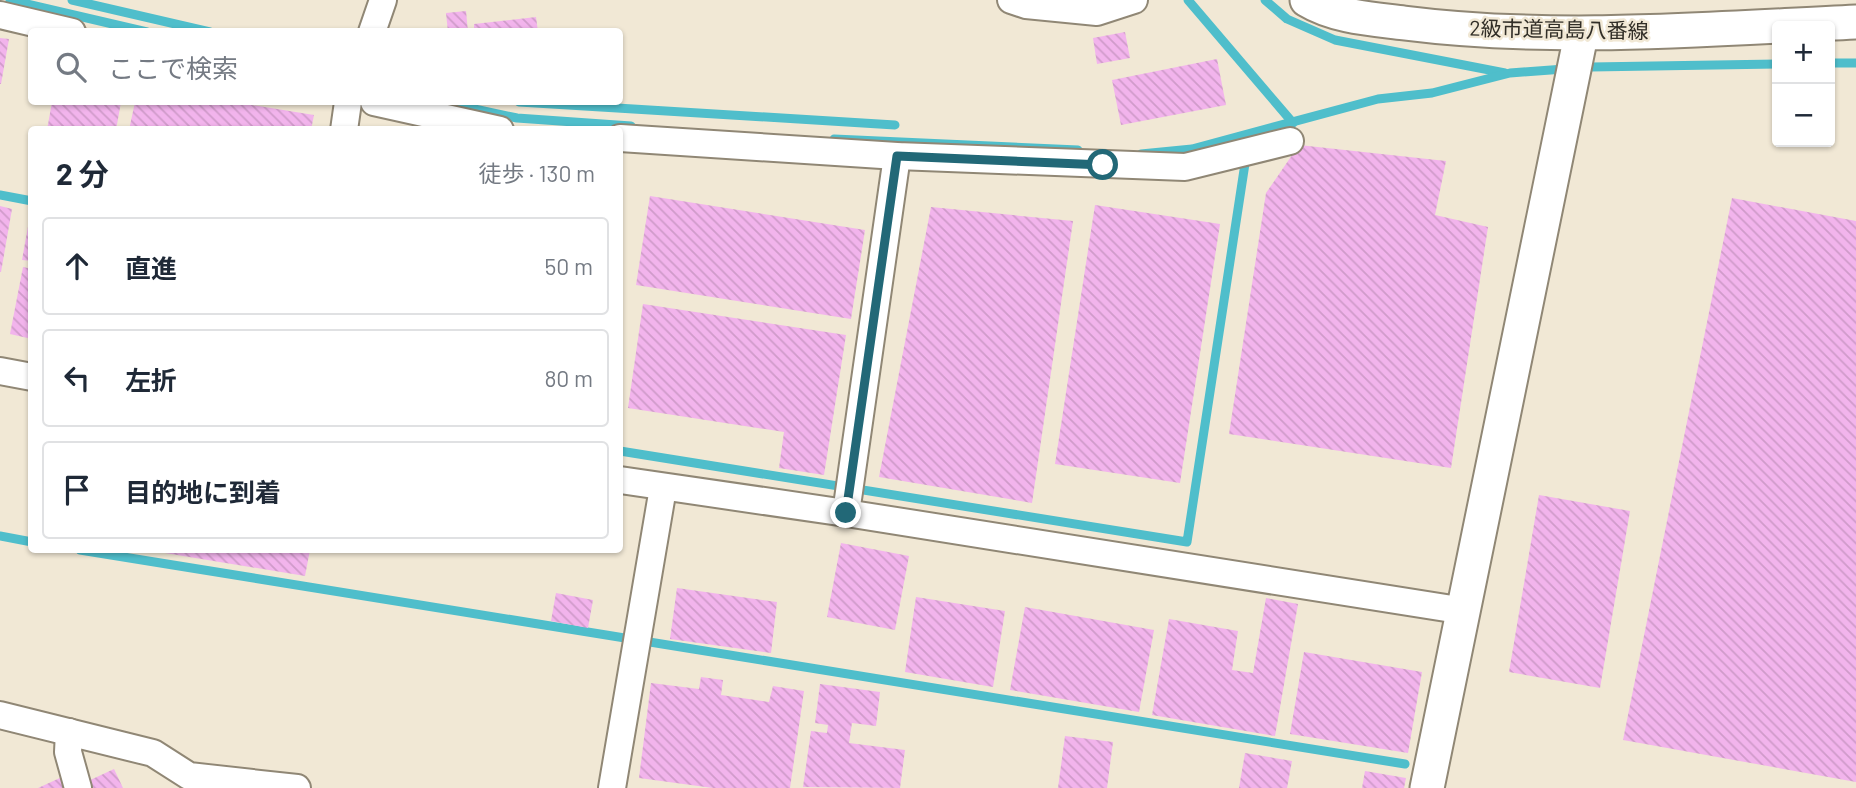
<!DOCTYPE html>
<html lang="ja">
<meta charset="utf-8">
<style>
body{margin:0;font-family:Barlow,"Noto Sans JP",sans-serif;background:#f6f6f7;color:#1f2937}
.controls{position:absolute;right:21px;top:21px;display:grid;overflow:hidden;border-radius:7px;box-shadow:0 2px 5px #0004}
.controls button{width:63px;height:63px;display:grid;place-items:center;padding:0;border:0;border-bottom:2px solid #e0e1e3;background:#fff;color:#1f2937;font:35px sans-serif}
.stop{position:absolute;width:21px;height:21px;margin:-16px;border:5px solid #226877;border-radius:50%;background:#fff}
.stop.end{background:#226877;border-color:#fff;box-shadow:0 2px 7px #0008}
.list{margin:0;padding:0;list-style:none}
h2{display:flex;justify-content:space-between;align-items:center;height:91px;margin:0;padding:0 28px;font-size:30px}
h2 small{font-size:23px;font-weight:400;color:#747a83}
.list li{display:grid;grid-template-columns:46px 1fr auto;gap:21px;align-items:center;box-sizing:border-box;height:98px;margin:0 14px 14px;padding:0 14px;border:2px solid #e0e1e3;border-radius:7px}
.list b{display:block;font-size:26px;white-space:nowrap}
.list em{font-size:23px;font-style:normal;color:#747a83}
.icon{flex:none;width:38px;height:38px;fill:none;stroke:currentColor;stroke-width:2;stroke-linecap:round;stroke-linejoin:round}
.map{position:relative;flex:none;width:1856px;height:788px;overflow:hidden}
.search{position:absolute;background:#fff;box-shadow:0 2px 5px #0004;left:28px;top:28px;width:595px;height:77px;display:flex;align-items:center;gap:18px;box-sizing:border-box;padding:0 24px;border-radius:7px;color:#747a83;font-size:26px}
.panel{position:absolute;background:#fff;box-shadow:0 2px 5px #0004;left:28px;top:126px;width:595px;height:427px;border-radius:7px}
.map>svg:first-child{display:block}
</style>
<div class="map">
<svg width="1856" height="788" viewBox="0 0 1856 788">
<defs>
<pattern id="building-back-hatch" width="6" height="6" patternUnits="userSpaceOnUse" patternTransform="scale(1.75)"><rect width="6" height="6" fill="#f2b4ec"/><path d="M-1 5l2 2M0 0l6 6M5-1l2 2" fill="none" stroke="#d09bca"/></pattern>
</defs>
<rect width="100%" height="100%" fill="#f1e8d5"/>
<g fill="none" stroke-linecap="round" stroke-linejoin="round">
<g stroke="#4fbecb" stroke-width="9">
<path d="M10,0l137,32"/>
<path d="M72,0l138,32"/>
<path d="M1188,0l105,123"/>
<path d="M1265,0l22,19 48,21 170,33"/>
<path d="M1830,63h26"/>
<path d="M442,102l75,16 114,8"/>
<path d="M519,102l376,23"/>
<path d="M834,139l244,11"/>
<path d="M1141,154l51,-5 186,-50 54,-6 78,-20 81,-6 186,-3"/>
<path d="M0,195l32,6"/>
<path d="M620,451l567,91 59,-385"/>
<path d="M0,536l32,6"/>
<path d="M80,550l1325,214"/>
</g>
</g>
<g fill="url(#building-back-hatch)">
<path d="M466,11l2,21h-20l-2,-19z"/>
<path d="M536,17l2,15h-64v-8z"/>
<path d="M1125,32l5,26 -33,6 -4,-26z"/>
<path d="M0,38l9,1 -8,45h-1z"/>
<path d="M1217,59l9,46 -105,20 -9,-45z"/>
<path d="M52,102h69l-5,28h-69z"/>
<path d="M135,102h98l81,13 -3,15h-182z"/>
<path d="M1299,145l147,16 -11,54 53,12 -37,241 -222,-34 37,-241z"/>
<path d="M650,196l215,34 -14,89 -215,-34z"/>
<path d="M1732,198l124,23v561l-233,-42z"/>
<path d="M1095,205l125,19 -40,259 -125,-19z"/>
<path d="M0,206l12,3 -11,63h-1z"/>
<path d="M931,207l142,14 -41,282 -153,-26z"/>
<path d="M29,221h3v40l-10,-1z"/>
<path d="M23,267l9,2v70l-22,-5z"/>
<path d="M643,304l203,31 -22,140 -45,-7 5,-36 -156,-24z"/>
<path d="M1539,495l91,16 -30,177 -91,-16z"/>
<path d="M841,543l68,13 -14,74 -68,-13z"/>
<path d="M160,550h150l-5,26 -146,-24z"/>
<path d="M677,588l100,14 -6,51 -101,-14z"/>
<path d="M556,593l37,7 -5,28 -37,-7z"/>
<path d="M916,597l89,14 -12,76 -88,-15z"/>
<path d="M1266,598l32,6 -23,132 -123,-21 17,-96 69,12 -6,39 21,3z"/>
<path d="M1025,607l129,23 -15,82 -129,-22z"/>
<path d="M1304,652l118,20 -14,81 -118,-19z"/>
<path d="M701,677l22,3 -2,15 48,7 4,-16 31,5 -14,97h-77l-74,-10 12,-95 48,6z"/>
<path d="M820,684l60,8 -4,34 -24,-3 -3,20 56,7 -5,38 -97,-1 8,-56 16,2 1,-8 -13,-2z"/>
<path d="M1065,736l48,6 -6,46h-49z"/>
<path d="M1245,753l47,8 -5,27h-48z"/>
<path d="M114,769l9,19h-34l-3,-6z"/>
<path d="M1365,771l41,7 -2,10h-42z"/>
<path d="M62,777l5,11h-29z"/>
</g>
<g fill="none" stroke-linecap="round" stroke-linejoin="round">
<g stroke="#908775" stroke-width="30">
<g id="minor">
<path d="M1011,0l15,5 71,7 37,-12"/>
<path d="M0,15l72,17"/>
<path d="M372,32l11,-32"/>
<path d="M374,102l126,28"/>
<path d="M344,130l4,-28"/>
<path d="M620,138l277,18 288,11 105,-26"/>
<path d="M0,371l32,6"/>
<path d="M620,480l226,33 619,98"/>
<path d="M846,513l51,-357"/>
<path d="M0,715l153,38 36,23 108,12"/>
<path d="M69,732l-1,20 10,36"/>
<path d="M612,788l51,-300"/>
</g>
</g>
<g stroke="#908775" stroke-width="37">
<g id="tertiary">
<path d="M1307,0c28,17 65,19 97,23 150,19 302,6 452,-1"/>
<path d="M1427,788l154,-753"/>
</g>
</g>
<use href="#minor" stroke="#fff" stroke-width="26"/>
<use href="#tertiary" stroke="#fff" stroke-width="33"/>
</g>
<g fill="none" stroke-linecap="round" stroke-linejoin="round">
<path stroke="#226877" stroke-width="9" d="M846,513l51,-357 206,9"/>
</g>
<g text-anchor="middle" stroke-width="5" stroke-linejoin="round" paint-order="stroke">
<g font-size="21" fill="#312e27" stroke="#f1e8d5">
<text transform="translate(1559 30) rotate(1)" y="7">2級市道高島八番線</text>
</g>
</g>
</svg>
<div class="controls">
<button>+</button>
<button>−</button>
</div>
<div class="stop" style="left:1103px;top:165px"></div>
<div class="stop end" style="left:846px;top:513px"></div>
<div class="search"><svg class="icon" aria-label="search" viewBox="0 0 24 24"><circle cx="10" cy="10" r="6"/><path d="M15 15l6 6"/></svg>ここで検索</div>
<section class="panel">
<h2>2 分<small>徒歩 · 130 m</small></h2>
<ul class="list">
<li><svg class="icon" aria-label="ahead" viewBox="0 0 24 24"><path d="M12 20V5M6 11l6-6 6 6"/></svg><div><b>直進</b></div><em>50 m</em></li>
<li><svg class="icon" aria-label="left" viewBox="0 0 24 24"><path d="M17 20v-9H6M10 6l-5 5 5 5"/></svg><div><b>左折</b></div><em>80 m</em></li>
<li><svg class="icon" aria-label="arrive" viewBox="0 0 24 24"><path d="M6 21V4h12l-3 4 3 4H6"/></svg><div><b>目的地に到着</b></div></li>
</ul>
</section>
</div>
